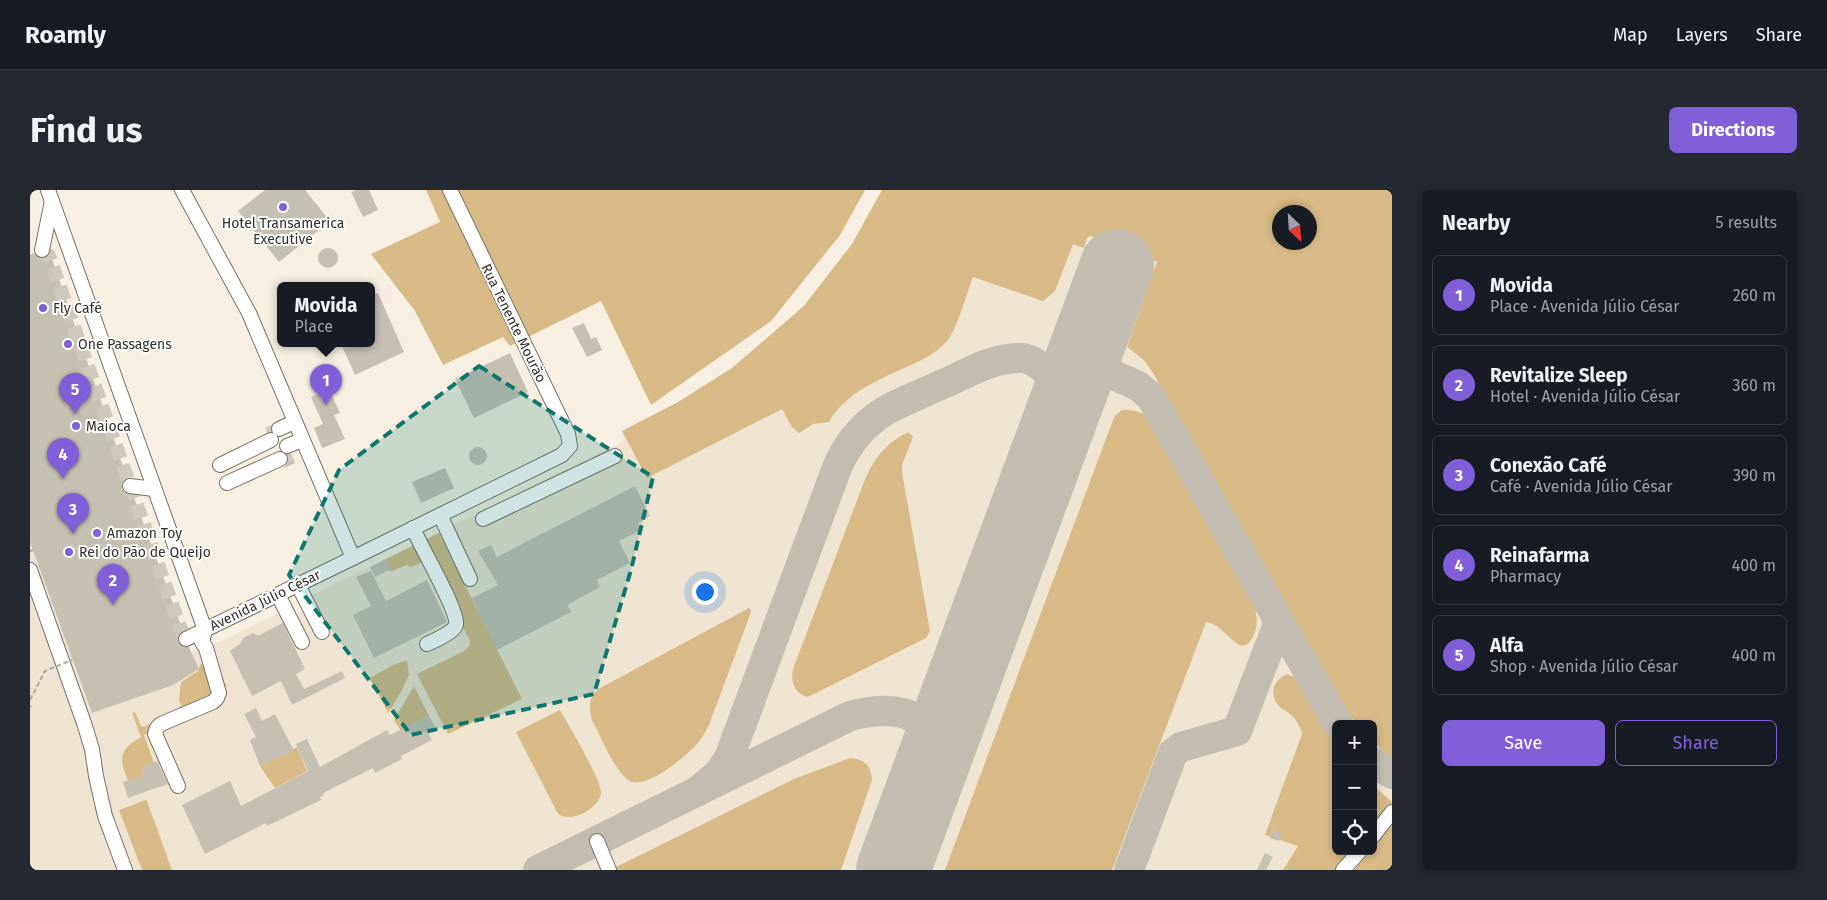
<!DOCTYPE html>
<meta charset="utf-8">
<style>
body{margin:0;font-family:"Fira Sans",sans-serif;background:#242831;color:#f1f3f6}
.controls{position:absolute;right:15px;bottom:15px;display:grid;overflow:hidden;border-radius:8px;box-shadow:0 2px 8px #0003}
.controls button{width:45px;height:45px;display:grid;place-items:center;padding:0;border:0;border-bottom:1px solid #363941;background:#171b24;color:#f1f3f6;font:25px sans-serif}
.compass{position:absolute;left:1242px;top:15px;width:45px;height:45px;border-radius:50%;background:#171b24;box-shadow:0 2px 8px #0003;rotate:155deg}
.you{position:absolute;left:674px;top:401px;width:18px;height:18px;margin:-12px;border:4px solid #fff;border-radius:50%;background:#1a73e8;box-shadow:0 0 0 8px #1a73e833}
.badge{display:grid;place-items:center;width:32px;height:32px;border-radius:50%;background:#815fd9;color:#fff;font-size:16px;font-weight:700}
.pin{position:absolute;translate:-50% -41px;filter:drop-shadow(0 1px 2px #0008)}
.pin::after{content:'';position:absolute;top:26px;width:18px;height:15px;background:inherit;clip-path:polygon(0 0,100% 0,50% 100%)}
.popup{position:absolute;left:247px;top:92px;width:98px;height:65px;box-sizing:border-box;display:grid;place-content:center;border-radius:8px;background:#171b24;filter:drop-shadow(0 1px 4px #0005);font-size:16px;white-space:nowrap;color:#9ea1a6}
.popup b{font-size:19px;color:#f1f3f6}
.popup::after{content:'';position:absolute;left:50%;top:100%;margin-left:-10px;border:10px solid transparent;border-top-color:#171b24}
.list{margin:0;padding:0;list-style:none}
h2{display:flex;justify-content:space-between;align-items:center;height:65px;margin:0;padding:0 20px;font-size:21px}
h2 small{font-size:16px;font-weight:400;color:#9ea1a6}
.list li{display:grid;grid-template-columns:32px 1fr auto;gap:15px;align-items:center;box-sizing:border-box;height:80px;margin:0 10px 10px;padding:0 10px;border:1px solid #363941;border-radius:8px}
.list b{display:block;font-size:19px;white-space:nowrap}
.list p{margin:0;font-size:16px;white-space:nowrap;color:#9ea1a6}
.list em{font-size:16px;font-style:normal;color:#9ea1a6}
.actions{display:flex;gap:10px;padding:15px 20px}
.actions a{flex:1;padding:11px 0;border:1px solid #815fd9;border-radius:8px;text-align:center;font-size:18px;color:#815fd9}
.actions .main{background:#815fd9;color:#fff}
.icon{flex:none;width:28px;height:28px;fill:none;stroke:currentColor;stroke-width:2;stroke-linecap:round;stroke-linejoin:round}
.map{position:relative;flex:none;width:1362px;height:680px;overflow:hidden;border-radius:8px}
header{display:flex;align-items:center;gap:30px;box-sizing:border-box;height:70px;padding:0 25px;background:#171b24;border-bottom:1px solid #363941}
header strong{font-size:24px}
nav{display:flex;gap:28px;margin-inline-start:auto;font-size:18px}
.intro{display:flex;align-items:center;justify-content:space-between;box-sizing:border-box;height:120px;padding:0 30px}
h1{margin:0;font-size:35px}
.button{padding:12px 22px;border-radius:8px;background:#815fd9;color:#fff;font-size:18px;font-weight:700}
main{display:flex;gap:30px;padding:0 30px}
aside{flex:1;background:#171b24;border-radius:8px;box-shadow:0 2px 8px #0003}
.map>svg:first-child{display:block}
</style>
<header>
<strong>Roamly</strong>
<nav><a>Map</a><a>Layers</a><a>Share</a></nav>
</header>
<div class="intro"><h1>Find us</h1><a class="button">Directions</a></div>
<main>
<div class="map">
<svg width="1362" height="680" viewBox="0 0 1362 680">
<rect width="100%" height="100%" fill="#f6efe2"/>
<path fill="#efe4d1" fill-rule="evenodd" d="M852,0h510v680h-1362v-615l18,-7 82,238 61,167 33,-13 57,-28 5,7 26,-13 -3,-9 316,-157 -3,-9 56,-29 54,-34 72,-63 48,-61zM1250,22h30v30h-30zM1306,534h37v127h-37z"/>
<g fill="#d8ba86" fill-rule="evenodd">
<path d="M396,0h439l-25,45 -69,86 -120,84 -50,-104 -91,45 -7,-9 -60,28 -28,-54 -44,-57 69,-32z"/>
<path d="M852,0h510v568l-19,-16v-18h-16l-13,-14 -44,-75 -147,-262 -9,-13 -17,-13 30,-85 -67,-26 -3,2 -3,10 -11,-4 -18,47 -12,10 -70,-24c-7,18 -15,50 -26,64 -12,14 -29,21 -45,28 -27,12 -58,26 -73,53l-16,2 -14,9 -7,-6 -10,-18 -135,69 -25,-47 56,-29 54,-34 72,-62 48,-62zM1250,22h30v30h-30z"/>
<path d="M1092,220c14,0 23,2 31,13l97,170c5,11 9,27 5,39 -11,28 -22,6 -35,-3 -4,-4 -8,-6 -14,-7l-94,248h-167l165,-442 5,-12z"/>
<path d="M879,242l4,5 -11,28v7l28,159 -4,7 -114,57 -5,2c-12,-4 -17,-15 -14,-28l71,-187c9,-22 22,-40 45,-50z"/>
<path d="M409,343l83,166 -74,35 -31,-60 47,-23 5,-5 1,-5 -36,-72 -6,-9 -17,7 -4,-2 -17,7 -6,-12z"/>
<path d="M719,418l2,2 -1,5 -41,110c-4,7 -7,14 -13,20 -11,12 -52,47 -68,35 -15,-12 -27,-43 -36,-60 -4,-14 -3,-26 10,-33z"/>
<path d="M377,470l2,15 -8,17 -13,21 -18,-35 23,-13z"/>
<path d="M176,472l8,2 12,21 -1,7 -53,33 -28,10 11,31 -4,10 -21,9c-10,-22 -14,-35 11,-48l-9,-24 3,-1 6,14 3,1c16,-8 25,-7 37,-22l-2,-6 2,-17 17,-11 2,-6z"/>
<path d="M1257,484l14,6 35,62v109h16l-16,19h-53l15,-24 -33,-11 37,-101c-2,-8 -6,-15 -12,-20 -3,-3 -7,-4 -10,-7 -12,-12 -7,-27 7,-33z"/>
<path d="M384,496l15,30 -25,13 11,20 -2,1 -19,-30z"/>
<path d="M530,520c8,14 42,71 41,83 -1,9 -10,16 -17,20 -9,4 -18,6 -26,1l-42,-82z"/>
<path d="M267,557l10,24 -32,17 -15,-22z"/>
<path d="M820,568c15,1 21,8 22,22l-31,90h-231l184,-91z"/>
<path d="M1343,595l19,17 -19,25z"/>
<path d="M116,610l1,1 25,69h-30l-23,-60z"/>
<path d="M1362,635v45h-38l17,-19h2v-3z"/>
</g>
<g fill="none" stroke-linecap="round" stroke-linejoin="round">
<g stroke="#c2bcb1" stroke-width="30">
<path d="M1052,171l56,25 13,11 187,327"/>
<path d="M1343,572l19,12"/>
<path d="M668,601l21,-18 10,-15 109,-293c12,-26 30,-46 56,-59 18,-8 37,-17 56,-25 23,-11 46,-24 73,-23 6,1 15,6 20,10 18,14 18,36 16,56"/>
<path d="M508,680l312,-154c37,-10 72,-8 89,31"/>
<path d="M1099,680l44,-117 8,-6 56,-16 40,-104v-8l-4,-11"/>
</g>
<path stroke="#c2bcb1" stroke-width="74" d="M863,680l224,-604"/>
</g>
<g fill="#c6c0b3">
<path d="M235,0h40l25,31 -51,41 -41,-51z"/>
<path d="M326,0h13l9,20 -15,7 -12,-25z"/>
<circle cx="298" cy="68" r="10"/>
<path d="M4,63l7,6 4,-1 5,-5 77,225 -4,3 -1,8 3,4 8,2 50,136 -4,4 -1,7 4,4 7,1 10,22 -26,16 -81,28 -62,-171v-287z"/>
<path d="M348,103l26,59 -49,23 -14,-31h30v-48z"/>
<path d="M554,133l7,16 5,-2 6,13 -15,7 -15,-29z"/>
<path d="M480,163l18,39 -54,26 -19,-39z"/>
<path d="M299,199l11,24 -6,2 11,24 -23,9 -8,-20 9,-4 -12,-27z"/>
<circle cx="448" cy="266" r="9"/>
<path d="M261,264l4,9 -11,5 5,-8 -2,-5z"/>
<path d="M415,278l9,20 -33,15 -9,-21z"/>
<path d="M605,296l15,30 -12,7 3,7 -22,11 11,22 -33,17 3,7 -33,18 4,7 -74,38 -25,-52 26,-13 -20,-34 13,-6 6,12z"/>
<path d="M356,369l5,10 -16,8 -5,-10z"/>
<path d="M341,381l15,30 41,-21 20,42 -73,36 -21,-43 18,-9 -15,-29z"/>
<path d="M253,433l22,46 -9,5 8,15 38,-18 3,7 -53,27 -11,-24 -29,15 -22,-45 10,-7 3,-6 10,-5 5,3z"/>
<path d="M226,518l6,13 13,-7 19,37 -34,15 -10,-26 6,-3 -12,-23z"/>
<path d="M399,526l6,11 -8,4 5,9 -31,16 1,3 -27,14 -2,-5 -50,25 1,2 -4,2 1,3 -54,26 -1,-3 -61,31 -23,-49 48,-24 11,25 67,-35 -12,-27 11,-5 13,28 67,-37 3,5z"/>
<path d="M127,571l11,23 -40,14 -5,-16 21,-7 -3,-8z"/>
<path d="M1242,639l9,4 -2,8 -9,-3z"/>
<path d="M1235,663l8,4 -7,13h-9z"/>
</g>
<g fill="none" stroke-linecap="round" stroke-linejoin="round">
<g stroke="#cfc9bd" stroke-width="14" stroke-dasharray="14 7" stroke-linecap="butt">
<path d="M12,60l7,6 131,371 6,12"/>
<path d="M238,244l11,-5"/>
<path d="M250,269l11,-5"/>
</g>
<g stroke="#777166" stroke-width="16">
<g id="minor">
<path d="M18,0l157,440"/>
<path d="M152,0l67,123 104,245 -167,81"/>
<path d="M12,60l10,-49"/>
<path d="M249,239l15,-7"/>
<path d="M257,256l15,-6"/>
<path d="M190,275l51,-25"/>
<path d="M197,293l53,-24"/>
<path d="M100,296l24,3"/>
<path d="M410,325l30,64"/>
<path d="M453,329l132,-63"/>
<path d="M383,338c7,18 46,83 43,97 -1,6 -22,16 -29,19"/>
<path d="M323,368l209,-103 8,-9 -2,-12 -118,-244"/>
<path d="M0,380l54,153 8,26 4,27 9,40 20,54"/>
<path d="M268,395l24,47"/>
<path d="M248,405l24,47"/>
<path d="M148,596l-23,-52 2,-6 4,-4 52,-22 4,-4 2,-5 -13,-45 -4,-6 3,-12"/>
<path d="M1343,646l19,-24"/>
<path d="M567,651l12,29"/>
<path d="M1313,680l17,-19"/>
</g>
</g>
<g stroke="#afaaa0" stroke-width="2" stroke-dasharray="5 2.5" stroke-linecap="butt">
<path d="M0,361l3,-1"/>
<path d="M0,516l1,1"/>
</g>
<use href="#minor" stroke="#fff" stroke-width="14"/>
<path stroke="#afaaa0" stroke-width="2" stroke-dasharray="5 2.5" stroke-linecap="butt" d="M0,510l15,-29 27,-11"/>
</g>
<path fill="#0f766e" fill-opacity="0.2" stroke="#0f766e" stroke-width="4" stroke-dasharray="10 6" stroke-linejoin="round" d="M449,176l174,111 -22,93 -37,124 -183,41 -122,-160 50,-105z"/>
<g fill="#815fd9" stroke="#fff" stroke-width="2">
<circle cx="253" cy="17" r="5"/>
<circle cx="13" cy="118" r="5"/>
<circle cx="38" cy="154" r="5"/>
<circle cx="46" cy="236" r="5"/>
<circle cx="67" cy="343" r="5"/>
<circle cx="39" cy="362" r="5"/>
</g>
<g text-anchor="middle" stroke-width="4" stroke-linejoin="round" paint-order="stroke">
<g font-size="14" fill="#312f2a" stroke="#fff" text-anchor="start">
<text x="253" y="38" text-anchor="middle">Hotel Transamerica<tspan x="253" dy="16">Executive</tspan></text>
<text x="23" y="123">Fly Café</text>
<text x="48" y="159">One Passagens</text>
<text x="56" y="241">Maioca</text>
<text x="77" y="348">Amazon Toy</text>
<text x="49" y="367">Rei do Pão de Queijo</text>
</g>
<g font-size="14" fill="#312f2a" stroke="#fff">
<text transform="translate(484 133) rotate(64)" y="5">Rua Tenente Mourão</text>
<text transform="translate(235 410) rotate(-26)" y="5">Avenida Júlio César</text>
</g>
</g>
</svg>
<div class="controls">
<button>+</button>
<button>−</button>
<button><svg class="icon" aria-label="locate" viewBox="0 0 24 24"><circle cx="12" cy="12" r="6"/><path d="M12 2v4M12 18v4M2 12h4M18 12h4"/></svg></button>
</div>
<svg class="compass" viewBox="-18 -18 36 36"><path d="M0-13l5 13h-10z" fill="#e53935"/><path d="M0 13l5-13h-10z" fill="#9ea1a6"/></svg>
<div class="you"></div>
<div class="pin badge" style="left:296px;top:215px">1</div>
<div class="popup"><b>Movida</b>Place</div>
<div class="pin badge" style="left:83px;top:415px">2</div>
<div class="pin badge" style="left:43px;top:344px">3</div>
<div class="pin badge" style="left:33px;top:289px">4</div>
<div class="pin badge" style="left:45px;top:224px">5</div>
</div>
<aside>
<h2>Nearby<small>5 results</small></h2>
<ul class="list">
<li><span class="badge">1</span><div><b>Movida</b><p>Place · Avenida Júlio César</p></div><em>260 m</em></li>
<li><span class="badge">2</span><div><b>Revitalize Sleep</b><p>Hotel · Avenida Júlio César</p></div><em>360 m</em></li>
<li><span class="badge">3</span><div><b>Conexão Café</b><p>Café · Avenida Júlio César</p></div><em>390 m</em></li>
<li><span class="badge">4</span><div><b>Reinafarma</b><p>Pharmacy</p></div><em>400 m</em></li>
<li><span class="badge">5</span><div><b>Alfa</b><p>Shop · Avenida Júlio César</p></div><em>400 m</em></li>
</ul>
<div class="actions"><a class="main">Save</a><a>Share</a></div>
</aside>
</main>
